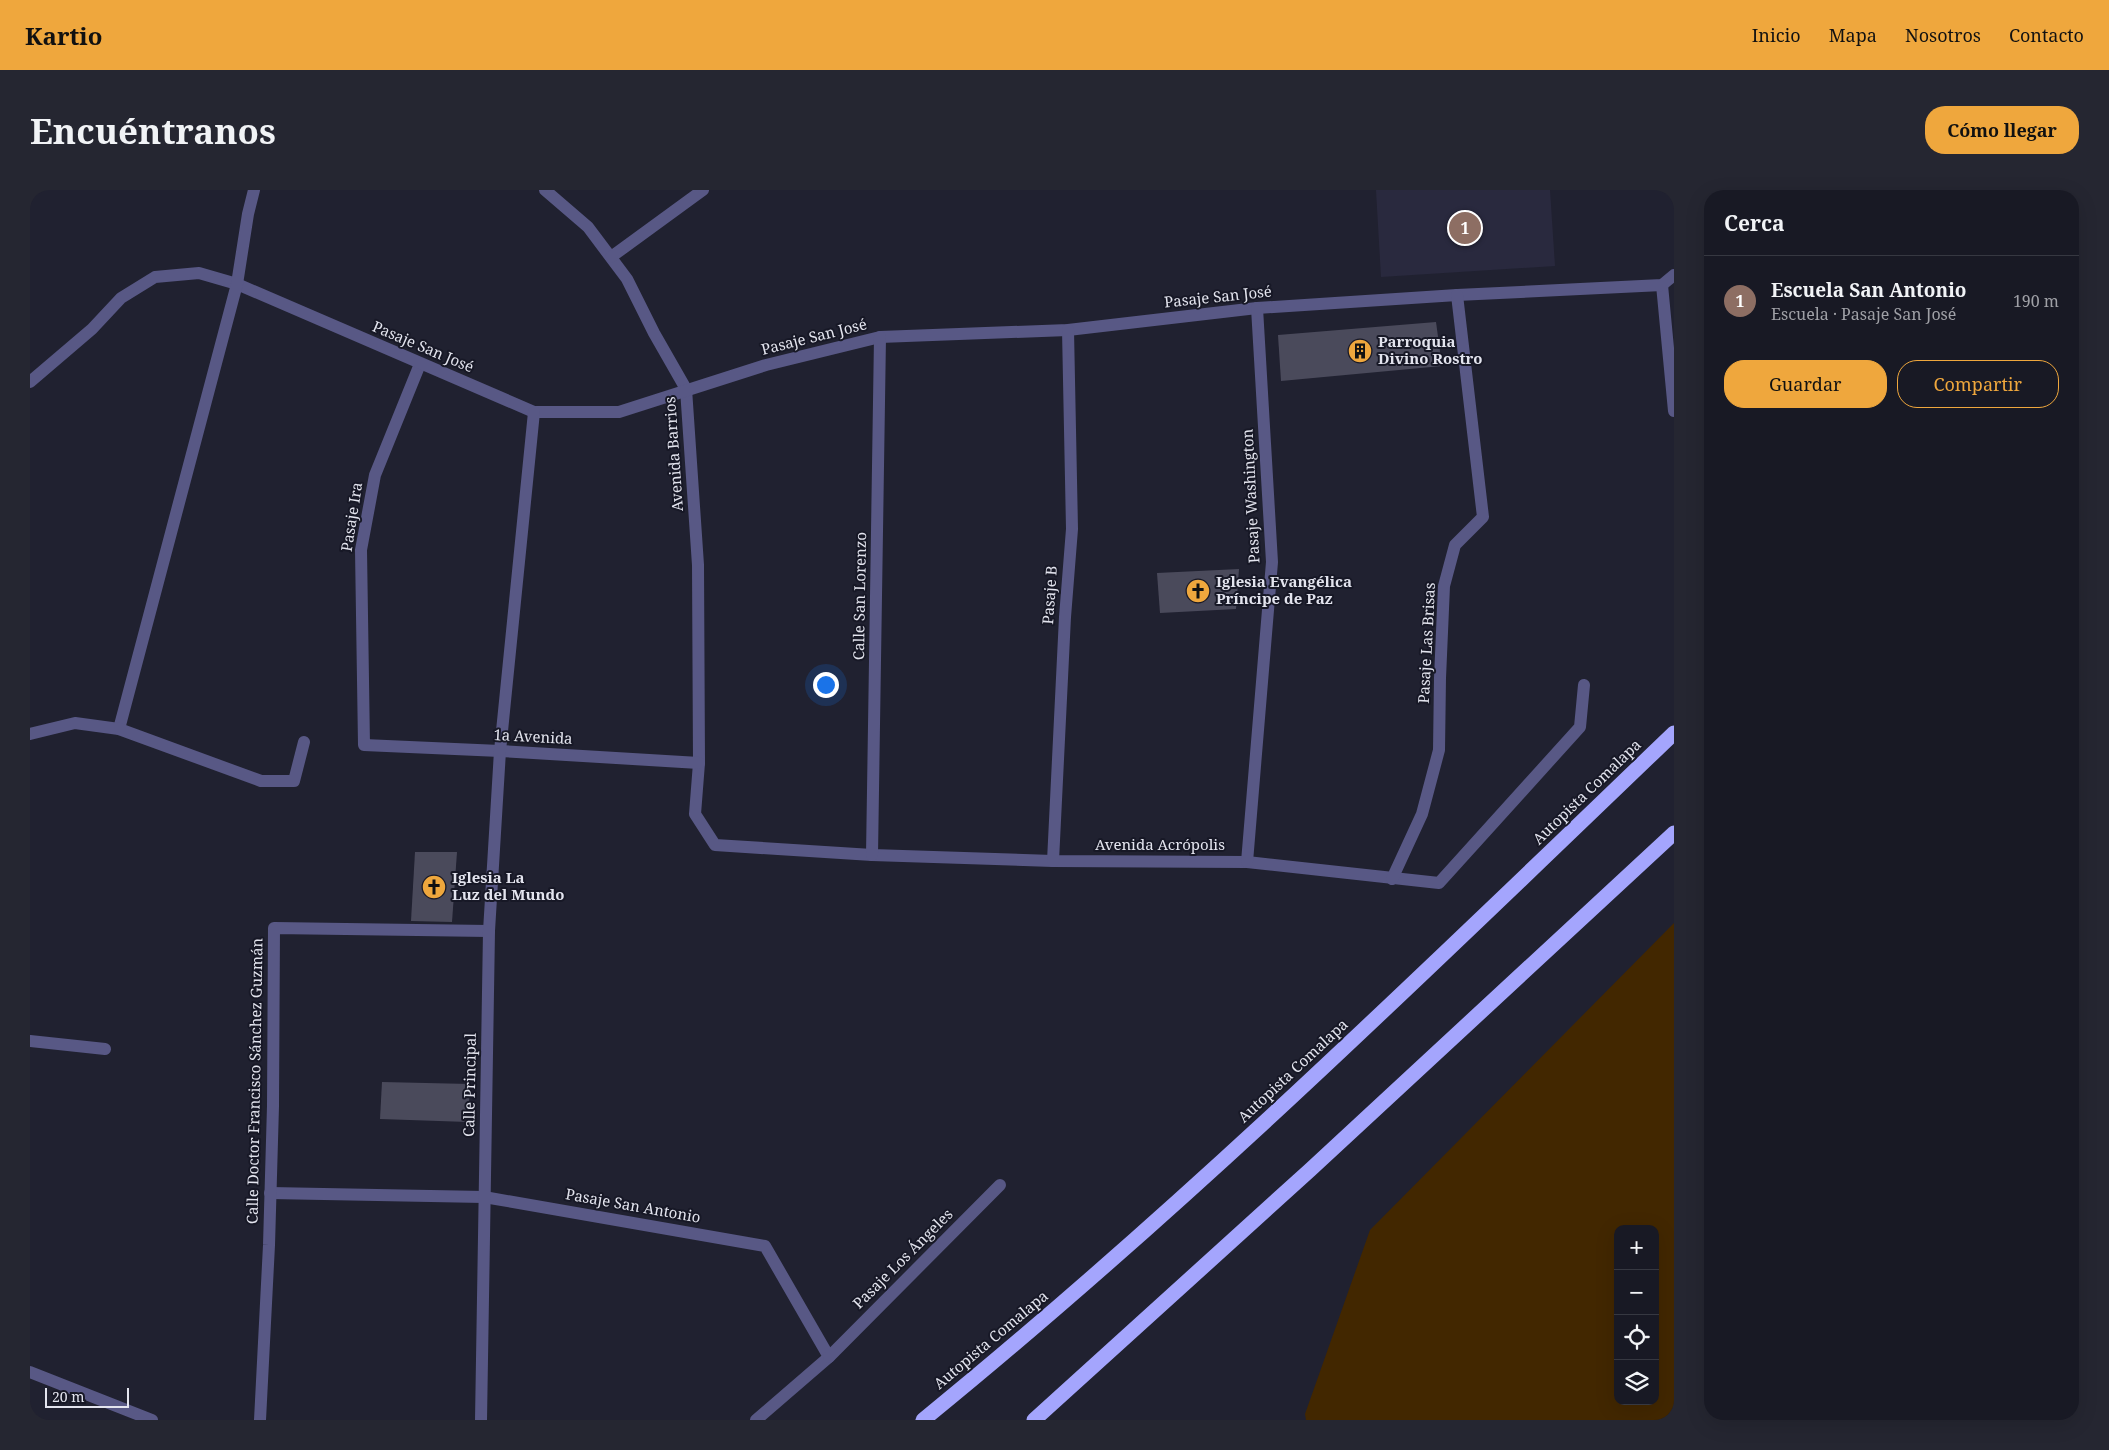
<!DOCTYPE html>
<html lang="es">
<meta charset="utf-8">
<style>
body{margin:0;font-family:"Noto Serif",serif;background:#252631;color:#f1f3f6}
.controls{position:absolute;right:15px;bottom:15px;display:grid;overflow:hidden;border-radius:10px;box-shadow:0 5px 20px #0002}
.controls button{width:45px;height:45px;display:grid;place-items:center;padding:0;border:0;border-bottom:1px solid #363841;background:#181924;color:#f1f3f6;font:25px sans-serif}
.scale{position:absolute;left:15px;bottom:12px;width:84px;box-sizing:border-box;padding-left:5px;border:2px solid #e3e4ee;border-top:0;font-size:14px;line-height:18px;white-space:nowrap;color:#e3e4ee;-webkit-text-stroke:4px #171826;paint-order:stroke}
.you{position:absolute;left:795px;top:494px;width:18px;height:18px;margin:-12px;border:4px solid #fff;border-radius:50%;background:#1a73e8;box-shadow:0 0 0 8px #1a73e833}
.badge{display:grid;place-items:center;width:32px;height:32px;border-radius:50%;background:#efa73d;color:#fff;font-size:16px;font-weight:700}
.pin{position:absolute;translate:-50% -50%;border:2px solid #fff;box-shadow:0 1px 5px #0006}
.list{margin:0;padding:0;list-style:none}
h2{display:flex;justify-content:space-between;align-items:center;height:65px;margin:0;padding:0 20px;font-size:21px}
h2 small{font-size:16px;font-weight:400;color:#9fa0a6}
.list li{display:grid;grid-template-columns:32px 1fr auto;gap:15px;align-items:center;box-sizing:border-box;height:90px;padding:0 20px;border-top:1px solid #363841}
.list b{display:block;font-size:19px;white-space:nowrap}
.list p{margin:0;font-size:16px;white-space:nowrap;color:#9fa0a6}
.list em{font-size:16px;font-style:normal;color:#9fa0a6}
.actions{display:flex;gap:10px;padding:15px 20px}
.actions a{flex:1;padding:11px 0;border:1px solid #efa73d;border-radius:20px;text-align:center;font-size:18px;color:#efa73d}
.actions .main{background:#efa73d;color:#111}
.icon{flex:none;width:28px;height:28px;fill:none;stroke:currentColor;stroke-width:2;stroke-linecap:round;stroke-linejoin:round}
.map{position:relative;flex:none;width:1644px;height:1230px;overflow:hidden;border-radius:20px}
header{display:flex;align-items:center;gap:30px;box-sizing:border-box;height:70px;padding:0 25px;background:#efa73d;color:#111}
header strong{font-size:24px}
nav{display:flex;gap:28px;margin-inline-start:auto;font-size:18px}
.intro{display:flex;align-items:center;justify-content:space-between;box-sizing:border-box;height:120px;padding:0 30px}
h1{margin:0;font-size:35px}
.button{padding:12px 22px;border-radius:20px;background:#efa73d;color:#111;font-size:18px;font-weight:700}
main{display:flex;gap:30px;padding:0 30px}
aside{flex:1;background:#181924;border-radius:20px;box-shadow:0 5px 20px #0002}
.map>svg:first-child{display:block}
</style>
<header>
<strong>Kartio</strong>
<nav><a>Inicio</a><a>Mapa</a><a>Nosotros</a><a>Contacto</a></nav>
</header>
<div class="intro"><h1>Encuéntranos</h1><a class="button">Cómo llegar</a></div>
<main>
<div class="map">
<svg width="1644" height="1230" viewBox="0 0 1644 1230">
<rect width="100%" height="100%" fill="#202130"/>
<path fill="#29293e" d="M1346,0h174l5,76 -174,11z"/>
<path fill="#422700" fill-rule="evenodd" d="M1644,733v497h-368l-1,-6 65,-184zM1588,1039h37v172h-37z"/>
<g fill="#4a4a5b">
<path d="M1406,132l6,44 -161,15 -3,-46z"/>
<path d="M1209,379l-3,40 -76,4 -3,-40z"/>
<path d="M385,662h42l-5,70 -41,-1z"/>
<path d="M352,892l88,2 -2,38 -88,-3z"/>
</g>
<g fill="none" stroke-linecap="round" stroke-linejoin="round">
<g stroke="#585885" stroke-width="12">
<path d="M515,0l43,37 39,52 27,54 32,56 12,176 1,198 -4,51 20,31 157,10 181,6 194,1 192,21 141,-156 4,-42"/>
<path d="M581,67l92,-67"/>
<path d="M1632,95l12,126"/>
<path d="M390,174l-45,111 -14,75 3,195 136,6 199,12"/>
<path d="M0,192l62,-53 29,-31 34,-21 44,-4 38,11 297,128h85l147,-47 114,-28 188,-7 189,-22 200,-13 205,-10 12,-10"/>
<path d="M89,539l118,-445 11,-70 6,-24"/>
<path d="M0,544l45,-11 44,6 142,52h33l10,-39"/>
<path d="M842,665l8,-518"/>
<path d="M1023,671l12,-244 7,-88 -4,-199"/>
<path d="M1217,672l25,-300 -15,-254"/>
<path d="M1362,689l30,-65 17,-64 1,-72 4,-92 11,-41 28,-28 -26,-222"/>
<path d="M0,851l75,8"/>
<path d="M240,1003l214,4 281,49 64,111 -73,63"/>
<path d="M799,1167l171,-172"/>
<path d="M0,1182l122,48"/>
<path d="M230,1230l9,-175 4,-139 1,-178 215,3"/>
<path d="M451,1230l8,-489 11,-180 34,-339"/>
</g>
<g stroke="#a4a5fd" stroke-width="15">
<path d="M893,1230c263,-214 506,-452 751,-687"/>
<path d="M1004,1230l276,-250 364,-337"/>
</g>
</g>
<defs>
<g id="building-disc" transform="scale(1.25)"><circle r="9.5" fill="#efa73d" stroke="#171826"/><path d="M-4-6H4V6H1V3H-1V6H-4ZM-2.5-4.3h1.7v1.8h-1.7ZM.8-4.3h1.7v1.8H.8ZM-2.5-1h1.7V.8h-1.7ZM.8-1h1.7V.8H.8Z" fill="#111"/></g>
<g id="church-disc" transform="scale(1.25)"><circle r="9.5" fill="#efa73d" stroke="#171826"/><path d="M-1.2-6h2.4v3.5h3.3v2.4h-3.3V6h-2.4V-.1h-3.3v-2.4h3.3Z" fill="#111"/></g>
</defs>
<g fill-rule="evenodd">
<use href="#building-disc" x="1330" y="161"/>
<use href="#church-disc" x="1168" y="401"/>
<use href="#church-disc" x="404" y="697"/>
</g>
<g text-anchor="middle" stroke-width="4" stroke-linejoin="round" paint-order="stroke">
<g font-size="15" fill="#e3e4ee" stroke="#171826">
<text transform="translate(1188 107) rotate(-6)" y="5">Pasaje San José</text>
<text transform="translate(784 147) rotate(-14)" y="5">Pasaje San José</text>
<text transform="translate(393 157) rotate(23)" y="5">Pasaje San José</text>
<text transform="translate(644 264) rotate(-94)" y="5">Avenida Barrios</text>
<text transform="translate(1221 306) rotate(-93)" y="5">Pasaje Washington</text>
<text transform="translate(322 327) rotate(-81)" y="5">Pasaje Ira</text>
<text transform="translate(1020 405) rotate(-86)" y="5">Pasaje B</text>
<text transform="translate(830 406) rotate(-89)" y="5">Calle San Lorenzo</text>
<text transform="translate(1397 453) rotate(-87)" y="5">Pasaje Las Brisas</text>
<text transform="translate(503 547) rotate(3)" y="5">1a Avenida</text>
<text transform="translate(1557 602) rotate(-44)" y="5">Autopista Comalapa</text>
<text x="1130" y="660">Avenida Acrópolis</text>
<text transform="translate(1263 881) rotate(-43)" y="5">Autopista Comalapa</text>
<text transform="translate(225 891) rotate(-89)" y="5">Calle Doctor Francisco Sánchez Guzmán</text>
<text transform="translate(440 895) rotate(-89)" y="5">Calle Principal</text>
<text transform="translate(603 1016) rotate(10)" y="5">Pasaje San Antonio</text>
<text transform="translate(873 1069) rotate(-45)" y="5">Pasaje Los Ángeles</text>
<text transform="translate(961 1150) rotate(-40)" y="5">Autopista Comalapa</text>
</g>
<g font-size="15" font-weight="bold" fill="#e3e4ee" stroke="#171826" text-anchor="start">
<text x="1348" y="157">Parroquia<tspan x="1348" dy="17">Divino Rostro</tspan></text>
<text x="1186" y="397">Iglesia Evangélica<tspan x="1186" dy="17">Príncipe de Paz</tspan></text>
<text x="422" y="693">Iglesia La<tspan x="422" dy="17">Luz del Mundo</tspan></text>
</g>
</g>
</svg>
<div class="controls">
<button>+</button>
<button>−</button>
<button><svg class="icon" aria-label="locate" viewBox="0 0 24 24"><circle cx="12" cy="12" r="6"/><path d="M12 2v4M12 18v4M2 12h4M18 12h4"/></svg></button>
<button><svg class="icon" aria-label="layers" viewBox="0 0 24 24"><path d="M12 4l9 5-9 5-9-5zM3 14l9 5 9-5"/></svg></button>
</div>
<div class="scale">20 m</div>
<div class="you"></div>
<div class="pin badge" style="left:1435px;top:38px;background:#8d6e63">1</div>
</div>
<aside>
<h2>Cerca<small></small></h2>
<ul class="list">
<li><span class="badge" style="background:#8d6e63">1</span><div><b>Escuela San Antonio</b><p>Escuela · Pasaje San José</p></div><em>190 m</em></li>
</ul>
<div class="actions"><a class="main">Guardar</a><a>Compartir</a></div>
</aside>
</main>
